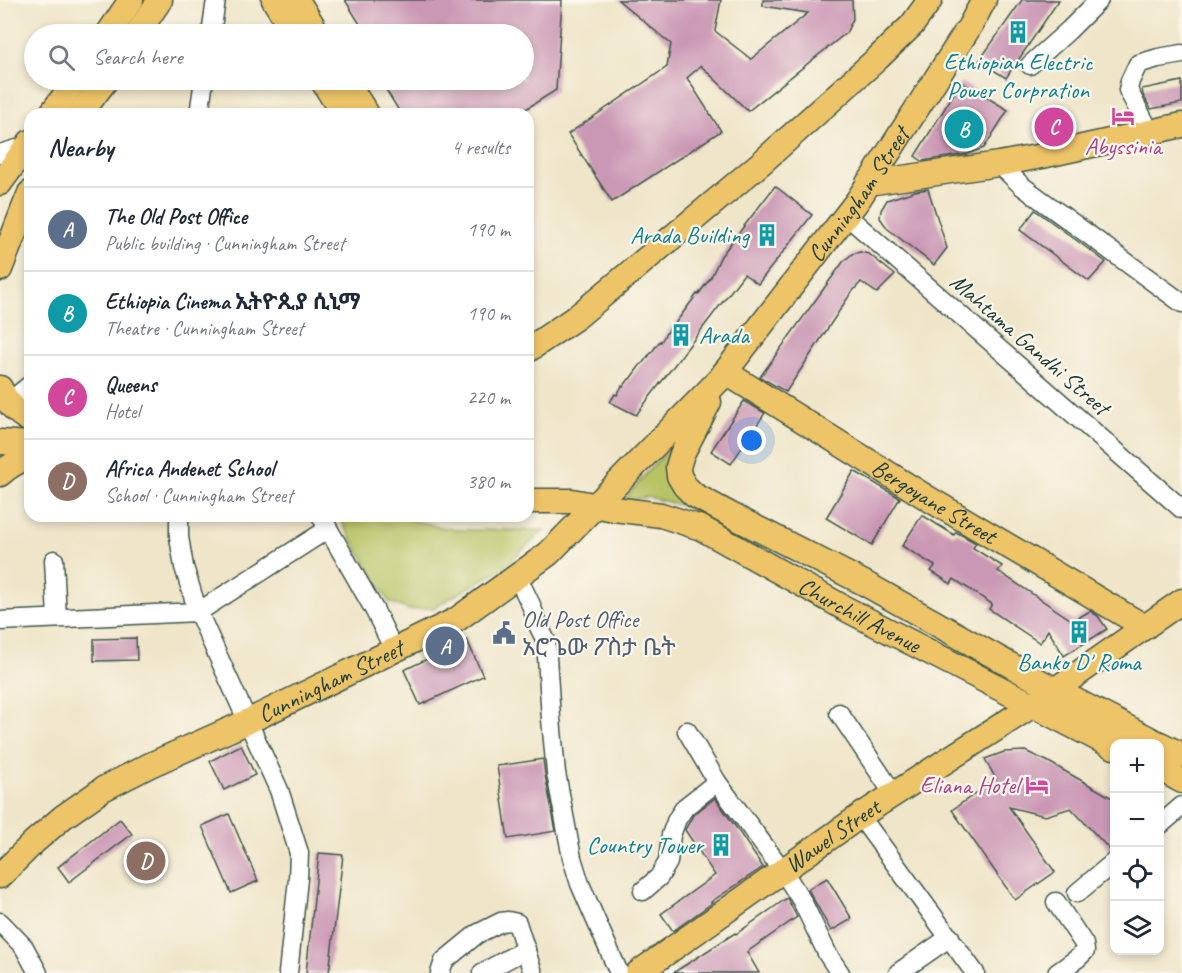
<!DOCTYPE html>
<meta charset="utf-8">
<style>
body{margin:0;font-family:Caveat,"Noto Sans Ethiopic",sans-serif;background:#f2f2f3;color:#1f2937}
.controls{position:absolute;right:18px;bottom:18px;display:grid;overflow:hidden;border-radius:12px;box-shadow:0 3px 9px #0003}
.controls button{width:54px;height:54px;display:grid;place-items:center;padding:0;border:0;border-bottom:2px solid #e0e1e3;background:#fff;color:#1f2937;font:30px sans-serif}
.you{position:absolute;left:752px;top:441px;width:21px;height:21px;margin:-15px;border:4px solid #fff;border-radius:50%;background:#1a73e8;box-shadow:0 0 0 9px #1a73e833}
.badge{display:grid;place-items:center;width:39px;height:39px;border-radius:50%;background:#1f6fb2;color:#fff;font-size:20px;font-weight:700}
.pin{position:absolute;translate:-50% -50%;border:3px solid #fff;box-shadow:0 2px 6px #0006}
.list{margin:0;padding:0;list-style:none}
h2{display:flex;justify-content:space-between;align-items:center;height:78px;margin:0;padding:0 24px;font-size:26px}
h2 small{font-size:20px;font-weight:400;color:#747a83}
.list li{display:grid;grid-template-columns:39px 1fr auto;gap:18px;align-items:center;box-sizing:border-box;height:84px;padding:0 24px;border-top:2px solid #e0e1e3}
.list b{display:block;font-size:22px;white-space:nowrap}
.list p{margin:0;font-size:20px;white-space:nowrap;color:#747a83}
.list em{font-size:20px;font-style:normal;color:#747a83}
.icon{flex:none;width:33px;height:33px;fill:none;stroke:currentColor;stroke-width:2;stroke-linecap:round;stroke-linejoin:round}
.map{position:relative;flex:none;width:1182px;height:973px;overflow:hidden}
.search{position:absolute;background:#fff;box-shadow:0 3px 9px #0003;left:24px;top:24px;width:510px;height:66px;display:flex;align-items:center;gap:15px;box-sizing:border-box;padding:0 21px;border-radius:33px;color:#747a83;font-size:22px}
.panel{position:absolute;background:#fff;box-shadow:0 3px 9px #0003;left:24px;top:108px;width:510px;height:414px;border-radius:18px}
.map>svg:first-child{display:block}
</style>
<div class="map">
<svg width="1182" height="973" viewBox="0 0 1182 973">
<rect width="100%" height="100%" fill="#fbf7ec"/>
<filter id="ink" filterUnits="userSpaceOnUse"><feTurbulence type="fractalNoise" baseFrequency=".0167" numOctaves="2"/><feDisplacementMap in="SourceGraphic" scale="12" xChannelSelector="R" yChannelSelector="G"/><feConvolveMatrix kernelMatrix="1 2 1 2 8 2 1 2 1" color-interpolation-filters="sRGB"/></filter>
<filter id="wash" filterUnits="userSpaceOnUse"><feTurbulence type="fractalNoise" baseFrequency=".008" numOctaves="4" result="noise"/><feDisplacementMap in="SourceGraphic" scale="24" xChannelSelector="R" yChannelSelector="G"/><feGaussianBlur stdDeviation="1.35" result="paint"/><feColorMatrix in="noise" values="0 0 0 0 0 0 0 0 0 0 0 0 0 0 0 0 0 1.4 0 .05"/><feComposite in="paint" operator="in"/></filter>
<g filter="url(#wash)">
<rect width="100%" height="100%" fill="#efe5c9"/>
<g fill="#b7c364" stroke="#6b804c" stroke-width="1.5">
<path d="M673,446l3,47 16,15 -44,-11 -24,4 24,-30z"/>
<path d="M338,516h56l61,14h90l-45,40 -67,38 -24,2 -20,-8z"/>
</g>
<g id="blocks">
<g fill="#ca97b4">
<path d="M345,0h217l-6,90 -38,24h-117l-21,-34h144v-46h-158z"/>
<path d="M618,0h103l-6,31 36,28 57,-46 -45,-7v-6h89l1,19 -7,14 -98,78 -47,-45 -14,12 34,53 -109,71 -44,-68 99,-67 4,-23z"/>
<path d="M1022,0h37l-53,78 -27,-17z"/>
<path d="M1182,81v22l-31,6 -8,-14 -1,-6z"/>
<path d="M961,82l47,28 -24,38 -17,6 -45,7 -7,-5z"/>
<path d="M775,186l37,29 -54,69 -14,-10 -108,141 -26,-13 5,-8 2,1 5,-9 1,1 6,-8h1l11,-15h1l6,-8v1l12,-16 1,1 5,-9h1l5,-8h2l23,-31 1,1 13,-18 10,-21z"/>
<path d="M928,189l19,59 -13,17 -46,-36 -8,-11 1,-8 6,-10 28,-9z"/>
<path d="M1035,210l71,52 -17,19 -69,-51z"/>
<path d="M860,252l9,2 26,21 -18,18 -16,-11 -10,11 -65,99 -26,-15 83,-115 9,-8z"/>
<path d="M744,401l21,12 -34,51 -20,-13z"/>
<path d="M854,471l46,27 -28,47 -46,-27z"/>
<path d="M922,515l32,20 2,-3 20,11 -3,5 29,18 -4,5 75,50 17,-10 8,5 9,13 -43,27 -16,-26 -8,13 -51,-34 3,-5 -38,-25 -3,5 -20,-13 4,-5 -33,-20z"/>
<path d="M136,638l1,22 -43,1v-22z"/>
<path d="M467,640l16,36 -63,29 -16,-35z"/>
<path d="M241,745l14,30 -31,15 -14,-29z"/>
<path d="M1025,751l22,10 67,38v52h-3l-40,-43 -26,8 -36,-9 46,65 -40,28 -63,-90 44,-31 -11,-20 19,-7z"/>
<path d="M543,759l2,16 11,56 -48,8 -11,-73z"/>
<path d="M715,798l20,28 28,41 -52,35 1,1 -39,28 -12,-17 54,-39 -30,-45 8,-15z"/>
<path d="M229,814l29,67 -27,12 -29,-67z"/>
<path d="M120,819l12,15 -63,48 -11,-15z"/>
<path d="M319,853l24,2 -14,118h-23z"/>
<path d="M827,878l25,41 -21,12 -23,-42z"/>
<path d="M787,898l10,19 -50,35 12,21h-86l62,-40 1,1z"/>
</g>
</g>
</g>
<g filter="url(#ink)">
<use href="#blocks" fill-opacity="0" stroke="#3e564a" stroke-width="1.5"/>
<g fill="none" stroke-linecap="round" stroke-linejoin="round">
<g stroke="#3e564a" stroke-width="21">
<g id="minor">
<path d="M211,34l5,-34"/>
<path d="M1030,65l39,-35 30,-30"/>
<path d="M199,114l5,-34"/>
<path d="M1150,132l-22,-42 2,-9 8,-17 20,-6 24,-4"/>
<path d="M0,154l27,-8"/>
<path d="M999,164l23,22 160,117"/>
<path d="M846,215l336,294"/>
<path d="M8,403l22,-18"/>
<path d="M179,516v21l5,30 14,45 81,178 20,63 -1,26 -10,94"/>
<path d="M321,516l54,95 19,39"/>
<path d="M54,560l3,58"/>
<path d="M517,576l14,29 8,22 7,14 5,78 5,54 16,85 8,26 39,89"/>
<path d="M0,621l198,-9 130,-83"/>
<path d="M839,713l54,80"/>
<path d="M687,731l30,51 66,89 19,30 26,54 12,18"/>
<path d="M860,816l115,157"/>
<path d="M1160,825l22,-19"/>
<path d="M643,891l16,-14 9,-15 3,-27 6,-16 8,-12 32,-25"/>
<path d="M1077,893l37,-31"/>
<path d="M1056,902l28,42 1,7 -7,7 -21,15"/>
<path d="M0,922l24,25 14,26"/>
<path d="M440,973l4,-12 33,-27 24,-12 7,-1 9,2 16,50"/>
<path d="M482,973l44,-24"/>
<path d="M898,973l52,-36"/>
</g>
</g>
<g stroke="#3e564a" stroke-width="27">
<g id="major">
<path d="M274,0l21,34"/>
<path d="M297,0l21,34"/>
<path d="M108,34l23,-34"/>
<path d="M137,34l23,-34"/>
<path d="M322,80l21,34"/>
<path d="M345,80l22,34"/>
<path d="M51,114l25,-34"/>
<path d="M80,114l26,-34"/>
<path d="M0,183l30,-41"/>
<path d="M868,183l131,-19 43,-8 140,-31"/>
<path d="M0,269l30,-76"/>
<path d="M528,350l50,-34 183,-153 117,-105 34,-33 18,-25"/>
<path id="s1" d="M725,372l204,127 216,128"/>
<path d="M0,388c6,13 17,26 30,32"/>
<path d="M709,402l-27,52 -4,13 1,9 6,10 9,9 37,20 133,68 191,107 104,54"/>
<path d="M1,442l29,2"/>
<path d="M0,474c8,-7 19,-14 30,-17"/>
<path id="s2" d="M528,501h44l42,8 47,6 40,13 147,82 266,137"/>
<path d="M1160,744l22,11"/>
<path d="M1160,769l22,12"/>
<path id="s3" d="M0,876l34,-34 29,-25 40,-28 47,-24 99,-44 207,-101 92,-66 171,-174 139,-180 112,-174 14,-26"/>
<path id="s4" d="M638,973l222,-157 173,-111 149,-104"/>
</g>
</g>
<use href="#minor" stroke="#fff" stroke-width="18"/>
<use href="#major" stroke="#eec469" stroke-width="24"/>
</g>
</g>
<defs>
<g id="building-bare" transform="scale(1.8)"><path d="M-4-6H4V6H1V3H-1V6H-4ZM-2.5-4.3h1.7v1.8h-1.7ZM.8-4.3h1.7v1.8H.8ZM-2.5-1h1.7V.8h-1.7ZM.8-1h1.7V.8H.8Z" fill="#0f9aa8" stroke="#fbf7ec" stroke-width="2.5" paint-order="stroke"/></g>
<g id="hotel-bare" transform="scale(1.8)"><path d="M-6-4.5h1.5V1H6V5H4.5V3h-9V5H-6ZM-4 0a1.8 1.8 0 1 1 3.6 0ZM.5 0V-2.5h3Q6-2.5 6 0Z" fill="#d1479c" stroke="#fbf7ec" stroke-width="2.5" paint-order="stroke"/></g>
<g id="civic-bare" transform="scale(1.8)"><path d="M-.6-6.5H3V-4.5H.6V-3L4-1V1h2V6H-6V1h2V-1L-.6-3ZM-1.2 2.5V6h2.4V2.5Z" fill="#5c6f8a" stroke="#fbf7ec" stroke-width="2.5" paint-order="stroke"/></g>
</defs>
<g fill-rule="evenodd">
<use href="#building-bare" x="1018" y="32"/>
<use href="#hotel-bare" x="1123" y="116"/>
<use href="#building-bare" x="767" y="235"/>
<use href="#building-bare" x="681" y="335"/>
<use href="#building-bare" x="1079" y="632"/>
<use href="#civic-bare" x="504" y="633"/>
<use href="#hotel-bare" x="1037" y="785"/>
<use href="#building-bare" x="721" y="845"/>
</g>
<g text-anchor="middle" stroke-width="4.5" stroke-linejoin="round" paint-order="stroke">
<g font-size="24" fill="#0d838f" stroke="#fbf7ec">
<text x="1018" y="70">Ethiopian Electric<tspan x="1018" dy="28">Power Corpration</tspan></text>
<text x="749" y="243" text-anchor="end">Arada Building</text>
<text x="699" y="343" text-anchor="start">Arada</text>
<text x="1079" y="670">Banko D' Roma</text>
<text x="703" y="853" text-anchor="end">Country Tower</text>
</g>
<g font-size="24" fill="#b23c85" stroke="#fbf7ec">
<text x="1123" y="154">Abyssinia</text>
<text x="1019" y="793" text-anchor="end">Eliana Hotel</text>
</g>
<g font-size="24" fill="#1f3d34" stroke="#fbf7ec">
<text dy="8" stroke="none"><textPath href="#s3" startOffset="1116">Cunningham Street</textPath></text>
<text transform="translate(1030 344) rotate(41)" y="8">Mahtama Gandhi Street</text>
<text dy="8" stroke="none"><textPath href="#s1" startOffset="246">Bergoyane Street</textPath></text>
<text dy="8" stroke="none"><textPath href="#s2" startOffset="357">Churchill Avenue</textPath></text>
<text dy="8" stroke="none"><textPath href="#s3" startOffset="387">Cunningham Street</textPath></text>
<text dy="8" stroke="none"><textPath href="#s4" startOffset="238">Wawel Street</textPath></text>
</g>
<g font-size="24" fill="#4e5e75" stroke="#fbf7ec" text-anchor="start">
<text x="522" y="627">Old Post Office<tspan x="522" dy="28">አሮጌው ፖስታ ቤት</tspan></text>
</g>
</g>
</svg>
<div class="controls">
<button>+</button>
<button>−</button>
<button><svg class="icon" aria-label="locate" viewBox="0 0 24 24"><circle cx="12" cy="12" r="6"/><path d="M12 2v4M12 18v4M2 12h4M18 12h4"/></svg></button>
<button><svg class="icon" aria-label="layers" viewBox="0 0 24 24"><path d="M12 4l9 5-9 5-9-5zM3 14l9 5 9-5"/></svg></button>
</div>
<div class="you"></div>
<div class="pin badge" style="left:445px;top:646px;background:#5c6f8a">A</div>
<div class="pin badge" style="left:964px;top:129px;background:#0f9aa8">B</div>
<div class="pin badge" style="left:1054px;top:127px;background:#d1479c">C</div>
<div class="pin badge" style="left:146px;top:861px;background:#8d6e63">D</div>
<div class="search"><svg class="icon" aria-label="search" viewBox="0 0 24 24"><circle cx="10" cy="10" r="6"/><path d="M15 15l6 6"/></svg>Search here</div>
<section class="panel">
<h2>Nearby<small>4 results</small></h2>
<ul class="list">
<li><span class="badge" style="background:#5c6f8a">A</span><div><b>The Old Post Office</b><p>Public building · Cunningham Street</p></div><em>190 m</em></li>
<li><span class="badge" style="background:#0f9aa8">B</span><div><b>Ethiopia Cinema ኢትዮጲያ ሲኒማ</b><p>Theatre · Cunningham Street</p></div><em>190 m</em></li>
<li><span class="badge" style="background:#d1479c">C</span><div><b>Queens</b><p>Hotel</p></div><em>220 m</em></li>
<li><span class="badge" style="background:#8d6e63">D</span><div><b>Africa Andenet School</b><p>School · Cunningham Street</p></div><em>380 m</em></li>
</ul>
</section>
</div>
